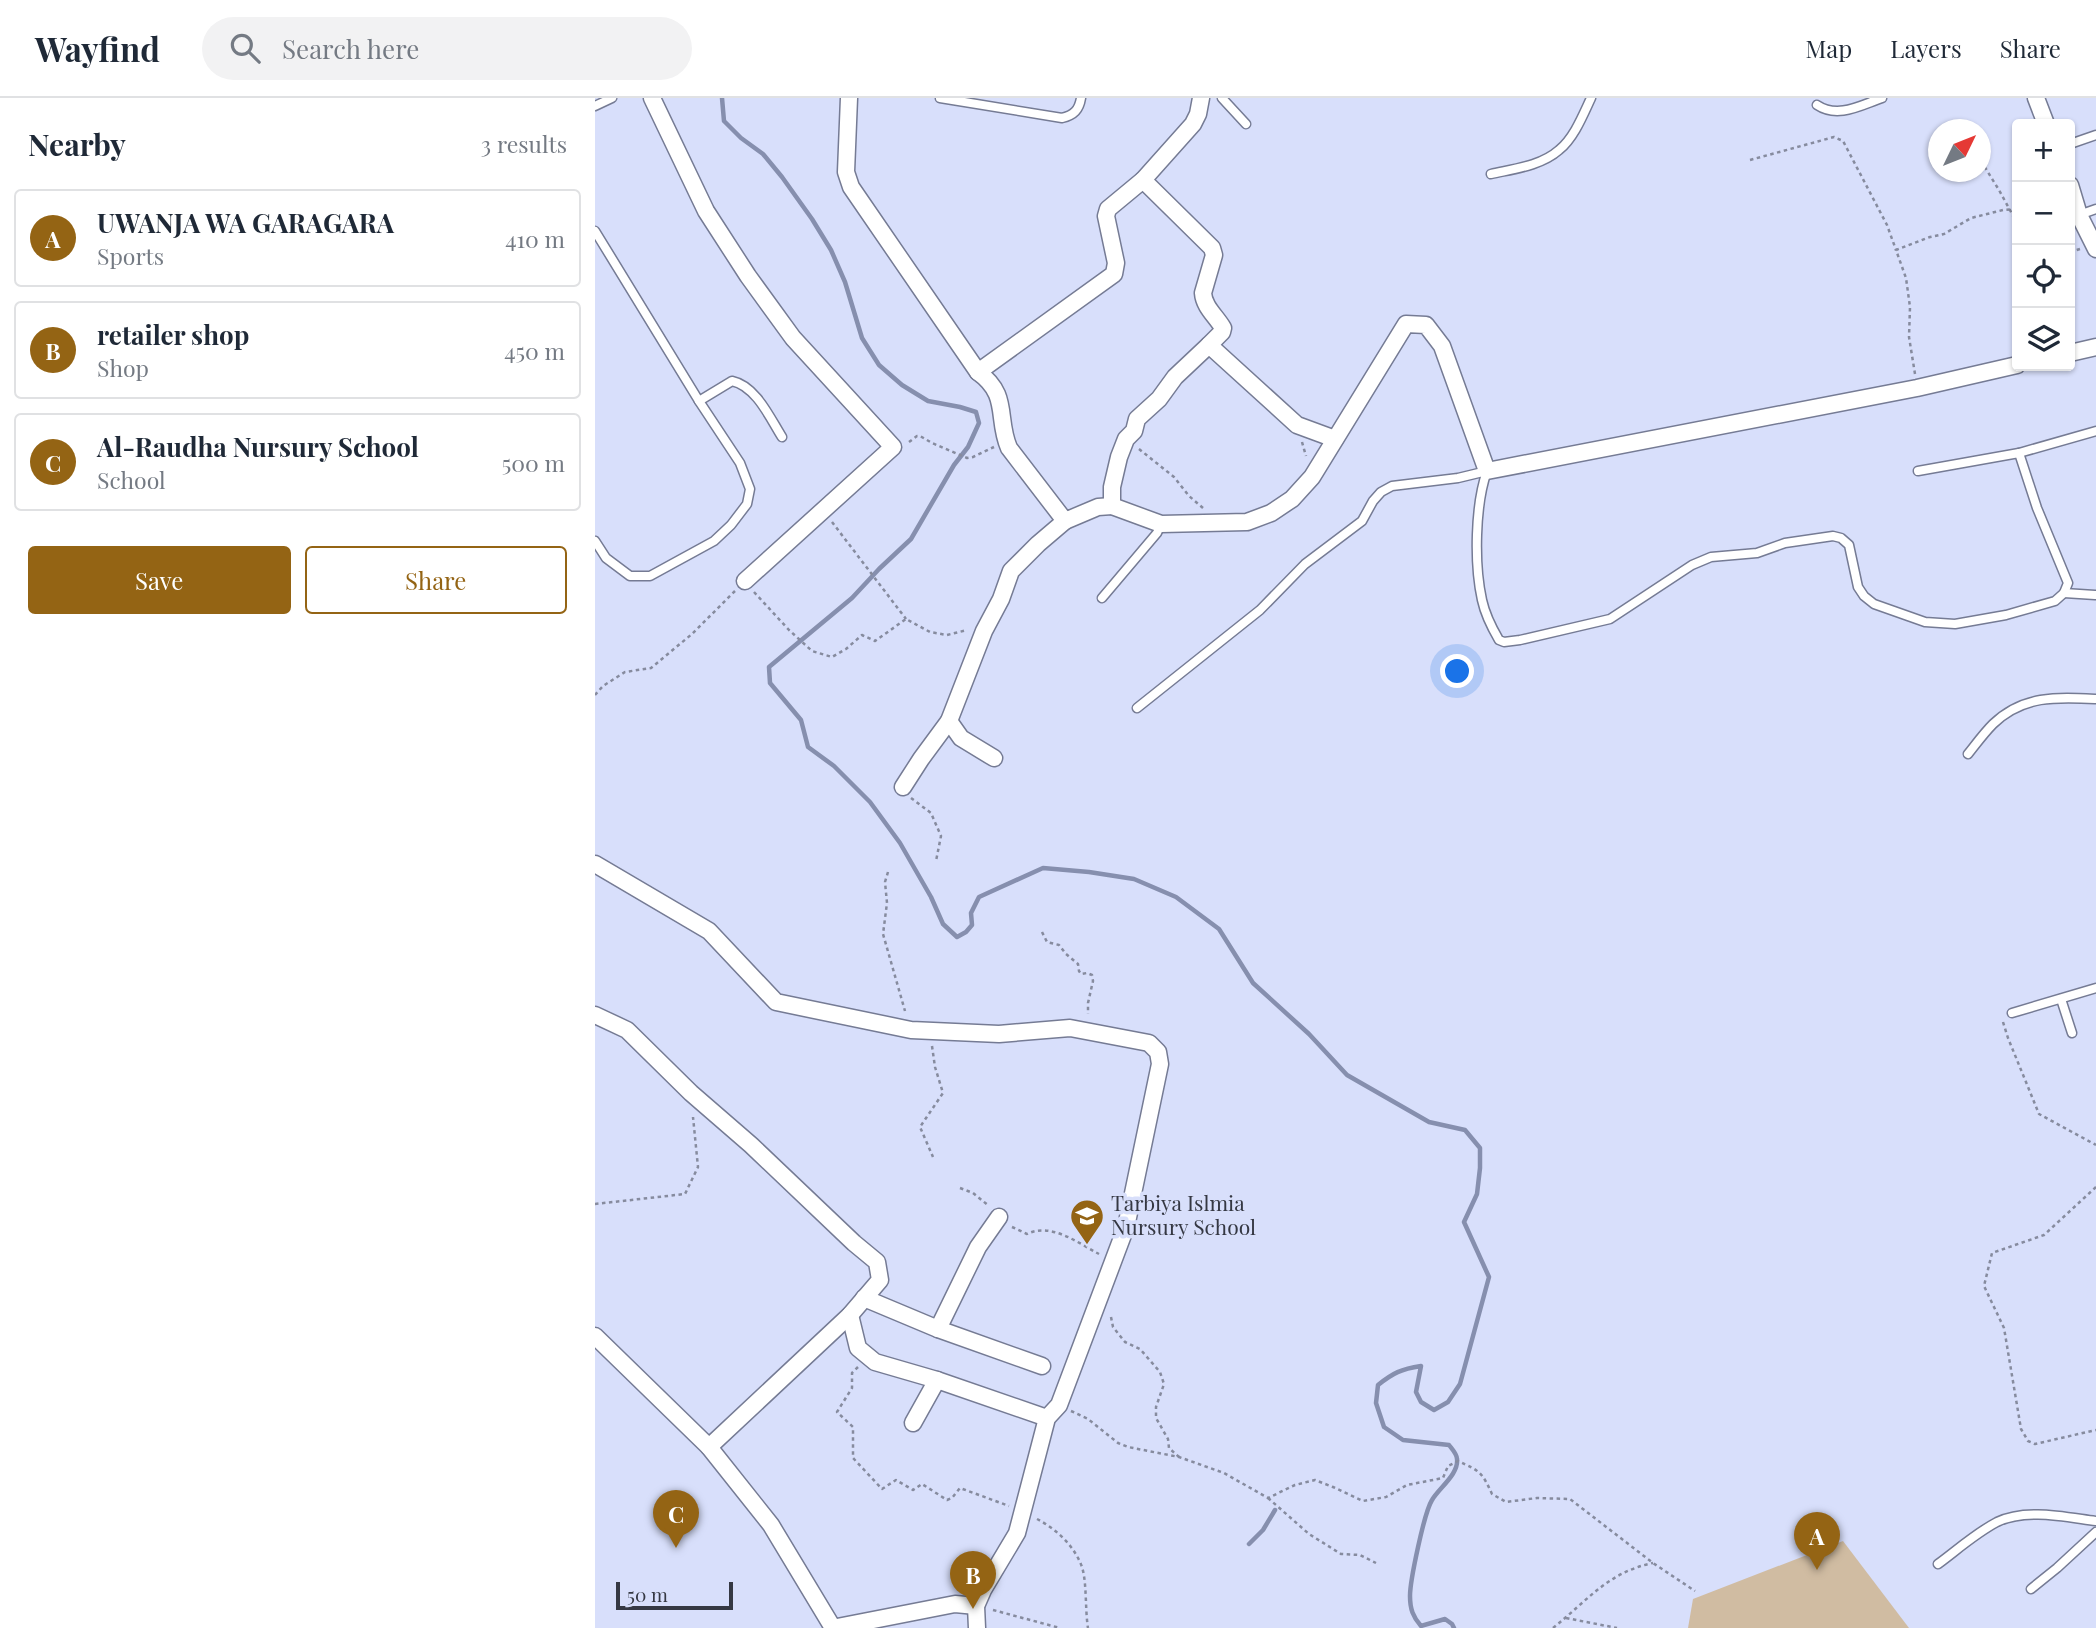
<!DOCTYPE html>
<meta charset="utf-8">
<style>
body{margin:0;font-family:"Playfair Display",serif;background:#f2f2f3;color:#1f2937}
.controls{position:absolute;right:21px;top:21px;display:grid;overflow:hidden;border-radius:7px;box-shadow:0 2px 5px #0004}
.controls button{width:63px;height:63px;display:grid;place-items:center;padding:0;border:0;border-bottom:2px solid #e0e1e3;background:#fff;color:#1f2937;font:35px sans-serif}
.compass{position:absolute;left:1333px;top:21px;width:63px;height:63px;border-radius:50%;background:#fff;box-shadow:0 2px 5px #0004;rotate:47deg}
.scale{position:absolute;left:21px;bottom:18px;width:117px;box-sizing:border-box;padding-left:7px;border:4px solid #353843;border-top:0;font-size:19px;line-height:24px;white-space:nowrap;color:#353843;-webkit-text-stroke:5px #d8dffb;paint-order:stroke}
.you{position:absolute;left:863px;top:574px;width:24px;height:24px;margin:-18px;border:5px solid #fff;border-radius:50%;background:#1a73e8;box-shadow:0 0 0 10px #1a73e833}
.badge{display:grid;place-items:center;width:46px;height:46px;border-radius:50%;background:#946414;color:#fff;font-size:23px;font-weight:700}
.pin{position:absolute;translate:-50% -58px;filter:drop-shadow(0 2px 4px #0008)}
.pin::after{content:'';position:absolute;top:37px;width:24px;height:21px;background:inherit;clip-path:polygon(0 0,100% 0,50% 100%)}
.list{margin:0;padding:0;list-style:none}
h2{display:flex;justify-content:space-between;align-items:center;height:91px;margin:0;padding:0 28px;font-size:30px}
h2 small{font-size:23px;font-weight:400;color:#747a83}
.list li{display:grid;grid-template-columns:46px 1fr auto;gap:21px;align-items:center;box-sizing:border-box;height:98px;margin:0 14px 14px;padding:0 14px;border:2px solid #e0e1e3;border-radius:7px}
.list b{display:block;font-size:26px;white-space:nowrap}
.list p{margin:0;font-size:23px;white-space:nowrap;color:#747a83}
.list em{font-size:23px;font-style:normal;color:#747a83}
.actions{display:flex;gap:14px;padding:21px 28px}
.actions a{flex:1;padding:16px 0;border:2px solid #946414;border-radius:7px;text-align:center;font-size:24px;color:#946414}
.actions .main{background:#946414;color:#fff}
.icon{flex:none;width:38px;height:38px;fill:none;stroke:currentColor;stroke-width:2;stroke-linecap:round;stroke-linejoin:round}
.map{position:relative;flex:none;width:1501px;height:1530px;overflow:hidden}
header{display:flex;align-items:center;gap:42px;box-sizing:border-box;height:98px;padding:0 35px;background:#fff;border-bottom:2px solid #e0e1e3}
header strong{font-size:33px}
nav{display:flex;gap:38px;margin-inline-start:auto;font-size:24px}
.search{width:490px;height:63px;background:#f2f2f3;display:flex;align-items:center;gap:18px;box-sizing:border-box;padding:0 24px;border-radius:38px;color:#747a83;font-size:26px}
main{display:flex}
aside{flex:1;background:#fff}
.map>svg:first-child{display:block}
</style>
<header>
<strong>Wayfind</strong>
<div class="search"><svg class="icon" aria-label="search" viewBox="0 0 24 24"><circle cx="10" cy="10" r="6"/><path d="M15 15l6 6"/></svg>Search here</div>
<nav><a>Map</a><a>Layers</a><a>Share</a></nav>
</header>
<main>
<aside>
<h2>Nearby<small>3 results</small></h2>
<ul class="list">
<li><span class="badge">A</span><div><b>UWANJA WA GARAGARA</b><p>Sports</p></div><em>410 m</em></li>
<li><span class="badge">B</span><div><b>retailer shop</b><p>Shop</p></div><em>450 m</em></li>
<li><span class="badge">C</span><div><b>Al-Raudha Nursury School</b><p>School</p></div><em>500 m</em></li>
</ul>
<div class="actions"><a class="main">Save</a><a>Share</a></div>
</aside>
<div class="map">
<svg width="1501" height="1530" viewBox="0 0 1501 1530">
<rect width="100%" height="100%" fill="#d8dffb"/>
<path fill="#d0bca2" d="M1248,1443l66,87h-221l5,-29z"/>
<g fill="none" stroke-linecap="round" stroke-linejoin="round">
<g stroke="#868fae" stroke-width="4.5">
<path d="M127,0l2,23 17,17 22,16 19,23 30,42 19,31 14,32 17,56 17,27 23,20 26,16 32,6 16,5 3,11 -11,24 -14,18 -43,74 -32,30 -27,29 -83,69 1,16 31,37 7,27 26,19 36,36 30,41 31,54 12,27 14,13 9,-5 6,-7 -1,-12 8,-16 64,-29 46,4 45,7 42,18 43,32 34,54 56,51 38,41 82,47 36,8 15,18v20l-3,26 -13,28 25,55 -29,107 -12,18 -14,8 -13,-8 -5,-10 5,-26c-20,3 -28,7 -43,19l-2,18 8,24 19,13 46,5c3,4 8,9 8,14 2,15 -18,29 -25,41 -8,13 -22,81 -22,96 0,13 3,21 11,30l24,-7 7,5 2,4"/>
<path d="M654,1446l14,-14 12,-20"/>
</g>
<g stroke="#757b94" stroke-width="11">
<g id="lane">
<path d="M345,0l122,20c12,-3 17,-8 19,-20"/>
<path d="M627,0l24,26"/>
<path d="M1222,7c21,14 44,0 65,-7"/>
<path d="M0,8l17,-8"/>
<path d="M1475,46l26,-9"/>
<path d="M896,76c22,-5 50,-8 68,-24 15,-12 24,-35 32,-52"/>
<path d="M1484,117l17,-6"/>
<path d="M0,133l104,170 41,62 10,26 -3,15 -16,21 -17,16 -64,35h-20l-24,-18 -11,-17"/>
<path d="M104,303l33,-20c24,5 38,37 50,56"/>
<path d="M892,373c-12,34 -13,93 -5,129 3,14 10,28 17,40l5,2 16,-2 90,-21 82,-54 19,-8 46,-4 28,-10 48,-7 8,2 8,7 9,42 6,9 10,8 51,18 30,2 51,-9 49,-14 9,-8 4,-10 -31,-75 -18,-55 77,-22"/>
<path d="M1323,373l101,-18"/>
<path d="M1469,495l31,2"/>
<path d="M507,500l55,-65 4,-9"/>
<path d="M542,610l123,-98 45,-46 57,-43 11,-20 8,-9 11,-6 66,-8 29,-7"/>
<path d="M1373,656c8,-10 16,-21 25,-30 30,-29 64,-27 103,-25"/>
<path d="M1466,901l11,34"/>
<path d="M1417,915l84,-25"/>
<path d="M1343,1466c19,-14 38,-31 59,-42 29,-14 68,-5 99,-1"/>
<path d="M1436,1491l26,-21 39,-36"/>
</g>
</g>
<g stroke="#757b94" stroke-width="19">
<g id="street">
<path d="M57,0l54,113 42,65 45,62 100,109 -148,134"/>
<path d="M254,0l-3,74 5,15 127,185c32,23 18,46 31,76l56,73 33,-14 14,-1"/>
<path d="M1441,0l10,26"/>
<path d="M548,82l69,68 2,7 -11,38c1,14 13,23 20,35l-1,4 -13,13 88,80 38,14"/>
<path d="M1475,87l9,30 17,34"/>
<path d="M614,247l-34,32 -16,22 -22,20 -3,12 -8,8 -7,18 -7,30v19l49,18 86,-2 24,-9 21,-14 20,-22 94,-153 20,1 16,21 45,125 430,-83 100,-23"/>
<path d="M1475,255l26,-6"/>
<path d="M383,274l136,-98 2,-11 -10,-47 2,-7 35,-29 50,-56 5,-10 3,-16"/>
<path d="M354,623l12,17 33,20"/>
<path d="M308,689l18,-28 28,-38 35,-90 17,-32 10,-28 27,-27 27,-23"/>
<path d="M0,766l114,67 67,71 135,28 88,4 71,-6 79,15 9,9 2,12 -34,163 -67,178 -12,13 -30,115 -34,57 -7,16 1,22"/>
<path d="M0,917l32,15 64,63 60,52 103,98 23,19 3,18 -30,35 -141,132 62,78 62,103"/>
<path d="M269,1200l74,31 104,37"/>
<path d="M255,1217l8,33 17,14 62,18 110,38"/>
<path d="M343,1231l40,-82 21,-30"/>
<path d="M0,1238l114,111"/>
<path d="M318,1325l24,-43"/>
<path d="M237,1530l123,-24 21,2"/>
</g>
</g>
<g stroke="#868b9e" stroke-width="2.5" stroke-dasharray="3.5 3.5" stroke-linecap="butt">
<path d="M1155,62l84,-23 9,4 44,84 9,25"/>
<path d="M1386,63l18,29 18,33"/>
<path d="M1475,154l10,-3"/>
<path d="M1320,276l-6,-37 1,-30 -4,-29 -10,-28 34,-13 14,-3 27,-16 32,-8 14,-1"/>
<path d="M314,344l8,-6h3l12,7 35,15 6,-1 21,-10"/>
<path d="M707,344l4,14"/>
<path d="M544,351l35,28 15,19 14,12"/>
<path d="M237,424l74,97"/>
<path d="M159,494l35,38 23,21 20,6 14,-8 16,-14 13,6 31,-22 24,13 17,3 20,-5"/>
<path d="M0,597l8,-9 22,-14 26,-4 41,-34 43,-43"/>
<path d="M316,700l20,15 10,23 -5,25"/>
<path d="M293,774l-3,10 2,21 -4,31 22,77"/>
<path d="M447,834l5,10 12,3 7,9 12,10 1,7 2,3 6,-1 5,2 1,6 -5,22v11"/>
<path d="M1408,924l5,16 31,76 57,31"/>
<path d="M337,948l3,21 8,26 -23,34 13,30"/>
<path d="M1501,1089l-52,48 -52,18 -8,33 20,42 17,101 7,12 7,3 61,-14"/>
<path d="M365,1090l13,5 16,13"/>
<path d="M0,1106l90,-10 13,-27 -5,-50"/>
<path d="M417,1129l15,7c24,-12 51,9 72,20"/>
<path d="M516,1219l2,10 12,15 15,7 20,23 4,12 -8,23v11l12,21 1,9 10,9"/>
<path d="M263,1269l-6,6v15l-15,24 16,15v31l29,31 14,-9 17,10 9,-6 25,16 5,-2 8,-10 49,18"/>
<path d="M476,1313l17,8 30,24 10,4 51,10 45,16 44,25 27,-13 20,-5 18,7 30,14 23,-4 21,-12 36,-7 5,-12 10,-5c22,10 24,11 34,33l14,8 31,-4 33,1 83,64 42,28"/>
<path d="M673,1400l41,36 32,20 19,1 16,8"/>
<path d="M442,1421c19,10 37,26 45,48 5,16 3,43 6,61"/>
<path d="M398,1512l67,18"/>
<path d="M971,1520l51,10"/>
<path d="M958,1530c34,-27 55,-56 100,-65"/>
</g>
<use href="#lane" stroke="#fff" stroke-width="8"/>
<use href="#street" stroke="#fff" stroke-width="16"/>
</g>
<defs>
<g id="school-pin" transform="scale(1.75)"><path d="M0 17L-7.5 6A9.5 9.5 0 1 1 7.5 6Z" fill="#946414" stroke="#d8dffb"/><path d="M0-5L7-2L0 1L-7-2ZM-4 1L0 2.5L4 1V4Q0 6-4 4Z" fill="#fff"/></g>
</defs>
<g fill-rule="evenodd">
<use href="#school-pin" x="492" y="1118"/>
</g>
<g text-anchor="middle" stroke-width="7" stroke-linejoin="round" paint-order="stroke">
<g font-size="21" fill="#353843" stroke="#d8dffb" text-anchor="start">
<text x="516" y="1113">Tarbiya Islmia<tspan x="516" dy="24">Nursury School</tspan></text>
</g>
</g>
</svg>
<div class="controls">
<button>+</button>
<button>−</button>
<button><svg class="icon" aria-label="locate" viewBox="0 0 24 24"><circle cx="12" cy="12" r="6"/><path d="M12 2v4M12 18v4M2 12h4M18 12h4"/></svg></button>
<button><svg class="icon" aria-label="layers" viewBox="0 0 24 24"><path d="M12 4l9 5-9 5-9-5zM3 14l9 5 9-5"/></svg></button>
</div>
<svg class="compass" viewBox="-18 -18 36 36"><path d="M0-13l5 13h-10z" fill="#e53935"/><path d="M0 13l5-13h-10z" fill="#747a83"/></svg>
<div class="scale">50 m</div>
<div class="you"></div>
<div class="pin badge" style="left:1222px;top:1472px">A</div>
<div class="pin badge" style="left:378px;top:1511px">B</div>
<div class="pin badge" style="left:81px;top:1450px">C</div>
</div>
</main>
